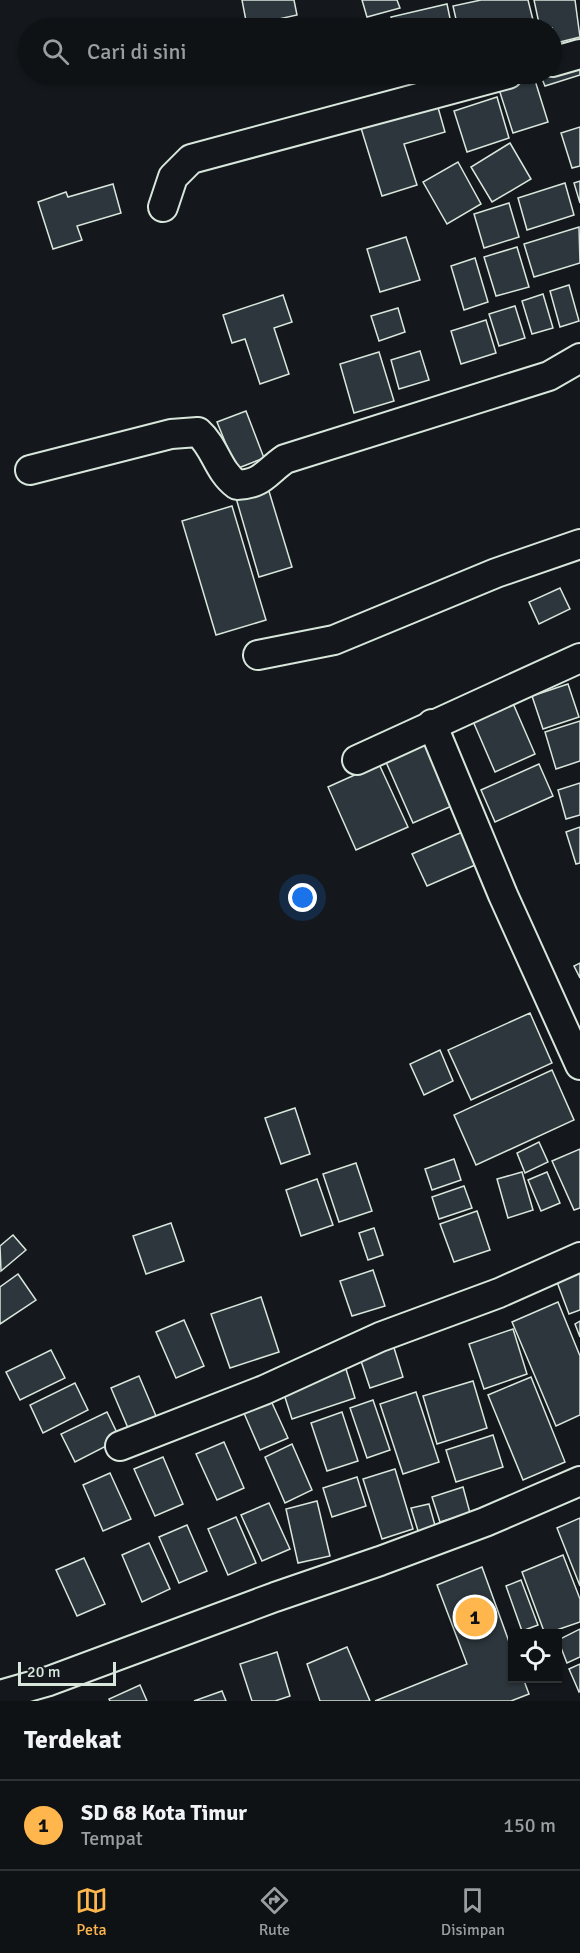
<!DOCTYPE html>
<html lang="id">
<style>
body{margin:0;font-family:Signika,sans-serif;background:#1d2022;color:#f1f3f6}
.controls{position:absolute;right:18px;bottom:18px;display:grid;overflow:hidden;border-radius:0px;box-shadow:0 2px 4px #0004}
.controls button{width:54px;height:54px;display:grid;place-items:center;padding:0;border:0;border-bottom:2px solid #2f3234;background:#0f1215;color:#f1f3f6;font:30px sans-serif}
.scale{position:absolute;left:18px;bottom:15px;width:98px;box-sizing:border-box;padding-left:6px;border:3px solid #d8e6dc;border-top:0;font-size:16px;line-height:21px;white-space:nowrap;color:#d8e6dc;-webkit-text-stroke:4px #14181c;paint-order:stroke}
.you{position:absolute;left:303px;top:898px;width:21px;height:21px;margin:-15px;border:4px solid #fff;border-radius:50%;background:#1a73e8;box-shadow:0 0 0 9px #1a73e833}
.badge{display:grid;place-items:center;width:39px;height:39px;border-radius:50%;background:#ffb74d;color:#111;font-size:20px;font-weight:700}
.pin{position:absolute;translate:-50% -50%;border:3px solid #fff;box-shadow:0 2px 6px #0006}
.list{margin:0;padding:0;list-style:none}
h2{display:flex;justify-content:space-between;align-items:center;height:78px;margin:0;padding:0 24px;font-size:26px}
h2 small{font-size:20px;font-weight:400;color:#9b9ea0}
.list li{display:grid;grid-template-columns:39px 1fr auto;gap:18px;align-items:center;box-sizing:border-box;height:90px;padding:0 24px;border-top:2px solid #2f3234}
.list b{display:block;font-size:22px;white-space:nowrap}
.list p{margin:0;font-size:20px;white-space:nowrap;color:#9b9ea0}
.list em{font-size:20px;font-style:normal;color:#9b9ea0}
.icon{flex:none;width:33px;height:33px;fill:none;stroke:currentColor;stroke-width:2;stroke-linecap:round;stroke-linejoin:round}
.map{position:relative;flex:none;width:580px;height:1701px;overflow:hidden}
.search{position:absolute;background:#0f1215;box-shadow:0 2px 4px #0004;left:18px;right:18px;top:18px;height:66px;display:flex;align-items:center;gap:15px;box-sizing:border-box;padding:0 21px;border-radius:33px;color:#9b9ea0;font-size:22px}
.sheet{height:168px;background:#0f1215}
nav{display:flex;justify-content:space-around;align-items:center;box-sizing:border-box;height:84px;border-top:2px solid #2f3234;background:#0f1215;font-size:16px;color:#9b9ea0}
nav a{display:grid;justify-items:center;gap:3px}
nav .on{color:#ffb74d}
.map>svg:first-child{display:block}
</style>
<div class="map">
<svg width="580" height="1701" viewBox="0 0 580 1701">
<rect width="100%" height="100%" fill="#14181c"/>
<g fill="#2c363c" stroke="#d8e6dc" stroke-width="1.5">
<path d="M242,0h52l3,15 -50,11z"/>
<path d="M362,0h35l3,8 -33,9z"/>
<path d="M481,0h47l7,28h-77l-5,-22z"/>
<path d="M534,0h41l5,37 -28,7v-16h-12z"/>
<path d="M447,4l5,24h-58l-3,-11z"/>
<path d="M388,22l2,6h-25v-1z"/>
<path d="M580,61v14l-35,11 -5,-12h12z"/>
<path d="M533,74l15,48 -35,11 -16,-50z"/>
<path d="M497,97l12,41 -42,14 -13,-41z"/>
<path d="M437,104l8,28 -41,12 13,41 -35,11 -21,-68z"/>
<path d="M580,127v39l-8,2 -11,-35z"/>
<path d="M510,143l21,36 -39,23 -21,-35z"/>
<path d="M458,162l23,42 -34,20 -24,-42z"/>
<path d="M580,181v22l-6,-20z"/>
<path d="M565,183l9,32 -47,15 -9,-32z"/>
<path d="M113,184l8,29 -44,13 5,14 -29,9 -15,-47 28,-10 2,5z"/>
<path d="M509,203l10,34 -35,11 -10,-34z"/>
<path d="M579,227l1,36 -46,14 -10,-33z"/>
<path d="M406,237l14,43 -40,12 -13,-43z"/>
<path d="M517,247l12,40 -33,9 -12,-39z"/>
<path d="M475,258l13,44 -24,8 -13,-44z"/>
<path d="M569,285l10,36 -19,6 -10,-36z"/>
<path d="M543,294l10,34 -21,6 -10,-33z"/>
<path d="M283,295l9,27 -18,6 15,46 -29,10 -15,-45 -13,4 -9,-28z"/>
<path d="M515,306l10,32 -26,8 -10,-32z"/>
<path d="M398,308l7,24 -26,9 -8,-25z"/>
<path d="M486,320l10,33 -35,11 -10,-33z"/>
<path d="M420,351l9,29 -30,9 -8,-29z"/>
<path d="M379,352l15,49 -40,12 -14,-49z"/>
<path d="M246,411l18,47 -28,11 -19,-47z"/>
<path d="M268,488l24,79 -33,10 -23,-79z"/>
<path d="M232,506l34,114 -50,15 -34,-114z"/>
<path d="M560,588l10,21 -31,15 -10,-22z"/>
<path d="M568,684l11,33 -36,12 -11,-33z"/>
<path d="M512,701l23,53 -40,18 -23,-53z"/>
<path d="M580,721v40l-24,8 -11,-37z"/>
<path d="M435,739l28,62 -50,22 -27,-61z"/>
<path d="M379,764l29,63 -52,23 -28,-63z"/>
<path d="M539,764l14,32 -58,26 -14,-32z"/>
<path d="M580,783v32l-14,4 -8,-29z"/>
<path d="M580,827v36l-4,1 -10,-32z"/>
<path d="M467,830l15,32 -55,24 -15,-32z"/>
<path d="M580,963v15l-6,-12z"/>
<path d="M530,1013l22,50 -81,37 -23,-50z"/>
<path d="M440,1050l13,31 -29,14 -14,-31z"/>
<path d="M552,1070l22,50 -98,45 -22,-50z"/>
<path d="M295,1108l15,46 -29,10 -16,-46z"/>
<path d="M539,1142l9,20 -23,11 -8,-20z"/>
<path d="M580,1149v59l-6,2 -22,-49z"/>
<path d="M454,1159l7,21 -29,10 -7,-21z"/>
<path d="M356,1163l16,48 -33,11 -16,-48z"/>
<path d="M522,1172l11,38 -25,8 -11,-39z"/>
<path d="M547,1172l13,31 -19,8 -13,-31z"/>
<path d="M317,1179l16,46 -32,11 -15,-46z"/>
<path d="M464,1186l8,22 -33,11 -7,-22z"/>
<path d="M477,1211l13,39 -36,12 -14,-38z"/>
<path d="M171,1223l13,38 -38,13 -13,-38z"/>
<path d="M374,1228l9,27 -15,5 -9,-27z"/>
<path d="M13,1235l13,15 -25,21 -1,-25z"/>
<path d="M373,1270l12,36 -33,10 -12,-35z"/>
<path d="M580,1273v37l-11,4 -12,-32z"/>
<path d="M18,1274l18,26 -36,24v-37z"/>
<path d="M261,1297l18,55 -49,16 -19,-54z"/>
<path d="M558,1302l22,54v59l-24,11 -44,-104z"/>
<path d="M184,1320l20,46 -28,12 -20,-46z"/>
<path d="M580,1321v16l-5,-13z"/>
<path d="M513,1329l14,45 -43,15 -15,-45z"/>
<path d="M391,1338l12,39 -33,11 -13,-39z"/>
<path d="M51,1350l14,28 -45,22 -14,-28z"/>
<path d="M345,1366l10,32 -63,21 -10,-31z"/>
<path d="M139,1376l20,47 -28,12 -20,-47z"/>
<path d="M531,1377l34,85 -42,18 -35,-85z"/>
<path d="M473,1381l14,47 -50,16 -14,-48z"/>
<path d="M75,1383l13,27 -45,23 -13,-28z"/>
<path d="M267,1392l21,46 -28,12 -20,-46z"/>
<path d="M416,1392l23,70 -36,12 -23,-70z"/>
<path d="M373,1400l17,50 -23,8 -17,-50z"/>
<path d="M107,1412l13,27 -45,23 -14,-28z"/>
<path d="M342,1412l16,49 -31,10 -16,-48z"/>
<path d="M493,1435l10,32 -47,15 -10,-32z"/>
<path d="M224,1442l20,46 -27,12 -21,-46z"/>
<path d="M292,1444l20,46 -27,13 -20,-46z"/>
<path d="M163,1457l20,47 -28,12 -21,-47z"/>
<path d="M395,1469l18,60 -31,10 -19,-60z"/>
<path d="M110,1473l21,46 -28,12 -20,-46z"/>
<path d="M357,1477l9,29 -34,11 -9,-29z"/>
<path d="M463,1487l7,26 -30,9 -8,-25z"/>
<path d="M317,1501l13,55 -32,7 -12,-54z"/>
<path d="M269,1503l21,46 -28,12 -21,-46z"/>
<path d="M429,1504l7,25 -17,5 -8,-26z"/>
<path d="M236,1517l20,46 -28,12 -20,-46z"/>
<path d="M580,1518v68l-23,-58z"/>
<path d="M187,1525l20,46 -28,12 -20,-46z"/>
<path d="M149,1543l21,46 -28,13 -20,-47z"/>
<path d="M563,1555l17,44v23l-35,12 -23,-62z"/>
<path d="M84,1558l21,46 -28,12 -21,-46z"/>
<path d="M482,1567l30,83v28h11l6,16 -18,7h-136l92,-37 -30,-79z"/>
<path d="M521,1580l17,45 -16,6 -16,-45z"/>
<path d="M580,1629v28l-13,6 -9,-23z"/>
<path d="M347,1647l23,54h-50l-13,-37z"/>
<path d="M277,1652l13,44 -15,5h-23l-12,-37z"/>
<path d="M580,1664v27l-1,1 -10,-23z"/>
<path d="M140,1685l7,16h-37l-1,-2z"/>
<path d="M222,1691l4,10h-32z"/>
</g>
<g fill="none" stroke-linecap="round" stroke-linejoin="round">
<g stroke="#d8e6dc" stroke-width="32">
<g id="minor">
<path d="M552,62l28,-8"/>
<path d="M163,207l10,-30 18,-18 317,-85"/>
<path d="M30,470l141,-36 27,-2c18,16 19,38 39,53 26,-1 29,-13 48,-26l264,-83 31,-18"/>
<path d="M258,655l76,-15 162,-67 84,-29"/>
<path d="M432,724l71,171 77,170"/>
<path d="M357,760l223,-102"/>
<path d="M120,1446l144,-56 116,-53 119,-44 81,-36"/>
<path d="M0,1695l49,-14 226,-84 105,-36 105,-39 95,-41"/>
</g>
</g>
<use href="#minor" stroke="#14181c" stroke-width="28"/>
</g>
</svg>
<div class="controls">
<button><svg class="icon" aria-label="locate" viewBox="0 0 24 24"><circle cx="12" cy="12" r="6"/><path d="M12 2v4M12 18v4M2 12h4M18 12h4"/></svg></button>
</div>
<div class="scale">20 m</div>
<div class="you"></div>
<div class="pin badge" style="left:475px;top:1617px">1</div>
<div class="search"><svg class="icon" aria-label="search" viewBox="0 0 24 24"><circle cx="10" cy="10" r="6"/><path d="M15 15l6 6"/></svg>Cari di sini</div>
</div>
<section class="sheet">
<h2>Terdekat<small></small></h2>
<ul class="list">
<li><span class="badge">1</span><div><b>SD 68 Kota Timur</b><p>Tempat</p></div><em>150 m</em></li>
</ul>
</section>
<nav>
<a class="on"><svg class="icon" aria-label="map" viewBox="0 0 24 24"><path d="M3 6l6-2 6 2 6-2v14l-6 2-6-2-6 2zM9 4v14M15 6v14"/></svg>Peta</a>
<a><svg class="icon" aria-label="directions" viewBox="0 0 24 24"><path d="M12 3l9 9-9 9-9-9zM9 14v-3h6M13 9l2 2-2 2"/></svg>Rute</a>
<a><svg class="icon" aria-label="saved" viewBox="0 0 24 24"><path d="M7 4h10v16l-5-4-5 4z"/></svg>Disimpan</a>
</nav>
